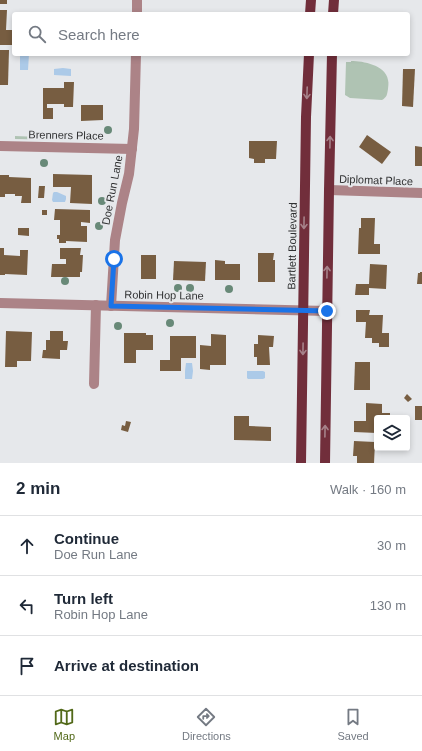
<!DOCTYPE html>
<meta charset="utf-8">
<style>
body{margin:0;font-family:Helvetica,sans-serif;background:#f6f6f7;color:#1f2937}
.controls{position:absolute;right:12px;bottom:12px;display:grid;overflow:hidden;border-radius:4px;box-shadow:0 2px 6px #0003}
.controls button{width:36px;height:36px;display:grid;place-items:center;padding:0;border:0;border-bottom:1px solid #e0e1e3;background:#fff;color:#1f2937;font:20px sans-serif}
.stop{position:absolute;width:12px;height:12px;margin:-9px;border:3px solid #1a73e8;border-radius:50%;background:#fff}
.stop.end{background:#1a73e8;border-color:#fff;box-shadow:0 1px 4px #0008}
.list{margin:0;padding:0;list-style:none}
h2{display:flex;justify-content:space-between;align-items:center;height:52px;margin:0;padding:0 16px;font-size:17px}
h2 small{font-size:13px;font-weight:400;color:#747a83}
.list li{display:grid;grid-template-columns:26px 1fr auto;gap:12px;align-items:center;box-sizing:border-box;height:60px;padding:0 16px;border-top:1px solid #e0e1e3}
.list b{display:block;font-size:15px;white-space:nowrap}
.list p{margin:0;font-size:13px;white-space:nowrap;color:#747a83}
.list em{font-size:13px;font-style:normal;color:#747a83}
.icon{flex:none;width:22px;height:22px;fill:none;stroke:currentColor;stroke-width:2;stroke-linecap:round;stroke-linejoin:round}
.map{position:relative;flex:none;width:422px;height:463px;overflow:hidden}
.search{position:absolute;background:#fff;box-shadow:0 2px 6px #0003;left:12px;right:12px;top:12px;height:44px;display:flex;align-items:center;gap:10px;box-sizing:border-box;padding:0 14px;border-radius:4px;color:#747a83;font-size:15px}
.sheet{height:232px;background:#fff}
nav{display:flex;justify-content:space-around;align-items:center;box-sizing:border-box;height:56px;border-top:1px solid #e0e1e3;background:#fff;font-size:11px;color:#747a83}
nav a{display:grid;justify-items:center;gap:2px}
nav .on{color:#526919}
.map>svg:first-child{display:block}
</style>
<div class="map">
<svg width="422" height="463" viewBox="0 0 422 463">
<rect width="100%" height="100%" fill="#e6e8eb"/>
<g fill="#afc3b3">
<path d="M351,61c12,0 35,4 37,19 1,3 0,7 0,9 -1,6 -1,8 -6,11l-32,-2 -5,-3 1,-33h5z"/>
<path d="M15,136l47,2v2l-47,-1z"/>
</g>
<g fill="#accae8">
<path d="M20,54h9l-1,16h-8z"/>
<path d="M63,68l8,1v7l-17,-1v-6z"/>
<path d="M54,192h3l9,4v3l-1,3h-12l-1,-2 1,-7z"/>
<path d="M186,363h6l1,8 -1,8h-7v-8z"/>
<path d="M247,371h16l2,1v6l-2,1h-15l-1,-1z"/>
</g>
<g fill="#775d41">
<rect x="0" y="0" width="7" height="4"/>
<path d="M0,10h7l-1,20h8v15h-14z"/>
<path d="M0,50h9l-1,35h-8z"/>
<path d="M403,69h12l-2,38 -11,-1z"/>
<path d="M64,82h10l-1,25h-9v-3h-17v4h6v11h-10v-31h21z"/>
<path d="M81,105h22v15l-22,1z"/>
<path d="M367,135l24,17 -9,12 -23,-17z"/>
<path d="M249,141h28l-1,18h-11v4h-11v-4l-5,-1z"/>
<path d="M415,146l7,1v19h-7z"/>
<path d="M53,174l39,1v29l-22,-1 1,-16h-18z"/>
<path d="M0,175h9v2l22,1v25h-10l1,-7h-7v-2h-10v3h-5z"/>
<path d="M39,186h6l-1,12h-6z"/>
<path d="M55,209l35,1v13l-9,-1v4h6v16l-21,-1v2h-7v-4h-2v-4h3v-15h-6z"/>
<rect x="42" y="210" width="5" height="5"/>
<path d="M361,218h14l-1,26h6v10h-22l1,-26h2z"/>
<path d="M18,228h11v8l-11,-1z"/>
<path d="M0,248h4v7l16,1v-6h8l-1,25 -22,-1v1h-5z"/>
<path d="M60,248h21l-1,7h3l-1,17h-2v5h-29l1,-13h14v-5h-6z"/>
<path d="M258,253h16l-1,7h2v22h-17z"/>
<rect x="141" y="255" width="15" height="24"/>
<path d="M215,260l10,1v3h15v16h-25z"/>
<path d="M174,261l32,1 -1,19 -32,-1z"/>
<path d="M370,264l17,1 -1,24 -17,-1v7h-14l1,-11h13z"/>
<path d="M420,272h2v12h-5l1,-11h2z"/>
<path d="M356,310h14l-1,5h14l-1,18h7v14h-10v-4h-7v-5h-7l1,-16h-10z"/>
<path d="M6,331l26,1 -1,29h-14v6h-12z"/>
<path d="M50,331h13v10h5l-1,9h-7v9l-18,-1 1,-8h3v-10h4z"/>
<path d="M124,333h22v2h7v15h-17v13h-12z"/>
<path d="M211,334l15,1v30h-16v5l-10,-1v-24l11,1z"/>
<path d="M258,335l16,1 -1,11h-4l1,18h-13v-8h-3v-13h4z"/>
<path d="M170,336h26v22h-15v13h-21v-11h10z"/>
<path d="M355,362h15v28h-16z"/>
<path d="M407,394l5,5 -4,3 -4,-4z"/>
<path d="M366,403l16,1v9h8v5h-13v15l-23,-1v-11h12z"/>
<rect x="415" y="406" width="7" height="14"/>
<path d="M234,416h15v10l22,1v14l-37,-1z"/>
<path d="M126,421l5,1 -3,10 -7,-2 1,-5 3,1z"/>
<path d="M354,441l21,1 -1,21h-17v-7h-4z"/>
</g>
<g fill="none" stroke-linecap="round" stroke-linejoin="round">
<g stroke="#ac8387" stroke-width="10">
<path d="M137,14v-14"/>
<path d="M0,146l132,3"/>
<path d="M329,190l93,3"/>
<path d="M0,303l327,8"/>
<path d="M111,306l4,-66 7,-37 7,-29 5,-45 2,-75"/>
<path d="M94,384l2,-79"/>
</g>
<g stroke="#712e3b" stroke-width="10">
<path d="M310,14l1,-14"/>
<path d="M333,14l1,-14"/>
<path d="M301,463l5,-346 3,-63"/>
<path d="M325,463l4,-273 3,-136"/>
</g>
</g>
<g fill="#688978">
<circle cx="108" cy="130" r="4"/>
<circle cx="44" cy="163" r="4"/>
<circle cx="102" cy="201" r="4"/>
<circle cx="99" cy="226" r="4"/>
<circle cx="65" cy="281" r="4"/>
<circle cx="178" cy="288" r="4"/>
<circle cx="190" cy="288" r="4"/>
<circle cx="229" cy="289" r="4"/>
<circle cx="170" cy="323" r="4"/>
<circle cx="118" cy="326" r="4"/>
</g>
<defs><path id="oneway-shaft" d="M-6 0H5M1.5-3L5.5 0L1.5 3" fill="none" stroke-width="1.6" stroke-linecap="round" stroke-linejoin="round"/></defs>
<g stroke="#a6828a">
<use href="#oneway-shaft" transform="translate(307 93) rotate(92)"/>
<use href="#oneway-shaft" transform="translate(330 142) rotate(-89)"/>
<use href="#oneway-shaft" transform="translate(304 223) rotate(91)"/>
<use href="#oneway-shaft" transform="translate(327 272) rotate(-89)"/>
<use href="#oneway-shaft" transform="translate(303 349) rotate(91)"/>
<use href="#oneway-shaft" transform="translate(325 431) rotate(-89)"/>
</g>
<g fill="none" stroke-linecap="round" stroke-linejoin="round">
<path stroke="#1a73e8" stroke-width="5" d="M114,259l-3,47 216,5"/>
</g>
<g text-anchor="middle" stroke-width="4" stroke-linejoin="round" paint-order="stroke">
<g font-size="11" fill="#303132" stroke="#e6e8eb">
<text transform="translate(66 135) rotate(1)" y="4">Brenners Place</text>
<text transform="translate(376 180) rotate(2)" y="4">Diplomat Place</text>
<text transform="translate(112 190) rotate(-79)" y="4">Doe Run Lane</text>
<text transform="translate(292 246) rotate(-89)" y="4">Bartlett Boulevard</text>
<text transform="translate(164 295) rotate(1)" y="4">Robin Hop Lane</text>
</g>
</g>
</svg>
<div class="controls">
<button><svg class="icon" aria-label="layers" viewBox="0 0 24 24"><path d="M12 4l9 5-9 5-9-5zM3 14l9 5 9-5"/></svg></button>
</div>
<div class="stop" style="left:114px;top:259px"></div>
<div class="stop end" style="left:327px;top:311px"></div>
<div class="search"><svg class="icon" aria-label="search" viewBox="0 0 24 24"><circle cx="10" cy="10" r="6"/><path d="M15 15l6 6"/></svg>Search here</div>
</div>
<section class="sheet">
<h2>2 min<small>Walk · 160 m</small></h2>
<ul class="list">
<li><svg class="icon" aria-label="ahead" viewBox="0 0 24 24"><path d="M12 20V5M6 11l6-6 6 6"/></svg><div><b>Continue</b><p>Doe Run Lane</p></div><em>30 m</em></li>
<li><svg class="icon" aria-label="left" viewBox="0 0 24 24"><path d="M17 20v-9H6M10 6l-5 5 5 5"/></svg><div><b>Turn left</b><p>Robin Hop Lane</p></div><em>130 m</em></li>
<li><svg class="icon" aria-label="arrive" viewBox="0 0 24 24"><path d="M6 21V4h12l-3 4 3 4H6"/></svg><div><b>Arrive at destination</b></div></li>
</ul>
</section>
<nav>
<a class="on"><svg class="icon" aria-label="map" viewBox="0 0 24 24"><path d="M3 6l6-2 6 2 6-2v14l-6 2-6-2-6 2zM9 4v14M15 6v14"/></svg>Map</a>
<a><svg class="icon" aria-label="directions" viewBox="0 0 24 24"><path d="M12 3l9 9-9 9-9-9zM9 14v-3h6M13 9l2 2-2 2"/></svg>Directions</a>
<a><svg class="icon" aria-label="saved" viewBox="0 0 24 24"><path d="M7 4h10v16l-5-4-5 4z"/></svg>Saved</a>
</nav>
